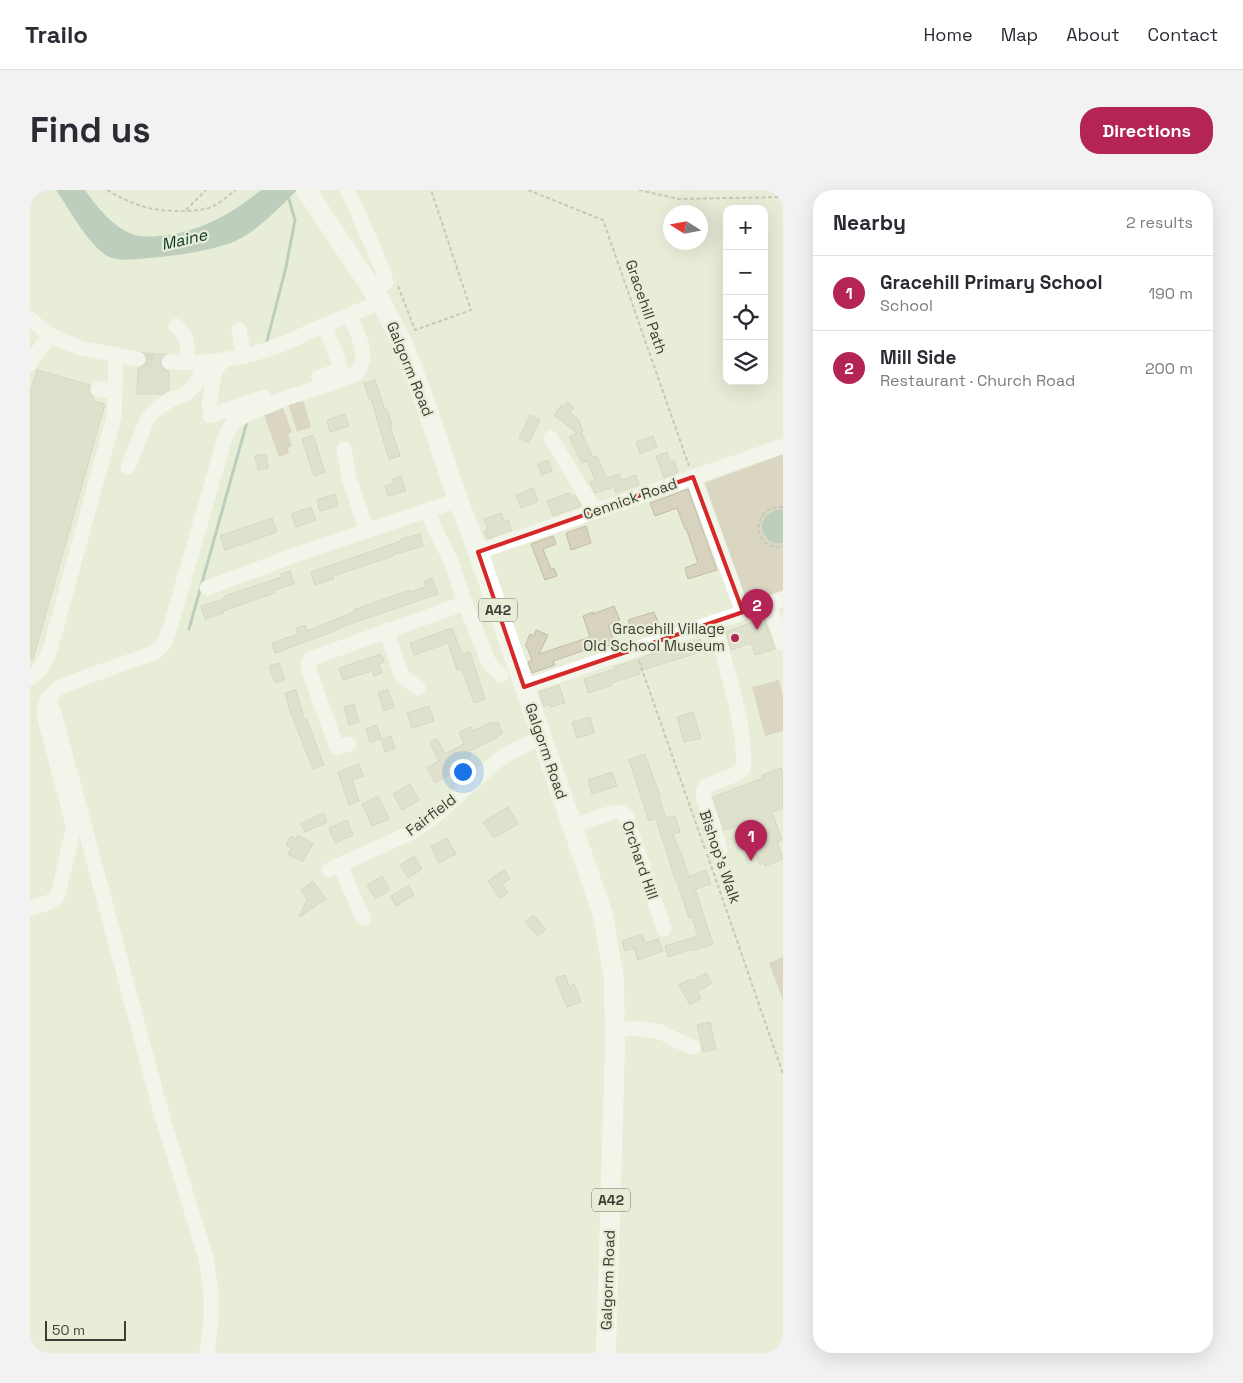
<!DOCTYPE html>
<meta charset="utf-8">
<style>
body{margin:0;font-family:"Space Grotesk",sans-serif;background:#f2f2f3;color:#2b2b33}
.controls{position:absolute;right:15px;top:15px;display:grid;overflow:hidden;border-radius:10px;box-shadow:0 5px 20px #0002}
.controls button{width:45px;height:45px;display:grid;place-items:center;padding:0;border:0;border-bottom:1px solid #e1e1e2;background:#fff;color:#2b2b33;font:25px sans-serif}
.compass{position:absolute;left:633px;top:15px;width:45px;height:45px;border-radius:50%;background:#fff;box-shadow:0 5px 20px #0002;rotate:281deg}
.scale{position:absolute;left:15px;bottom:12px;width:81px;box-sizing:border-box;padding-left:5px;border:2px solid #3c3e36;border-top:0;font-size:14px;line-height:18px;white-space:nowrap;color:#3c3e36;-webkit-text-stroke:4px #e8edd8;paint-order:stroke}
.you{position:absolute;left:432px;top:581px;width:18px;height:18px;margin:-12px;border:4px solid #fff;border-radius:50%;background:#1a73e8;box-shadow:0 0 0 8px #1a73e833}
.badge{display:grid;place-items:center;width:32px;height:32px;border-radius:50%;background:#b42456;color:#fff;font-size:16px;font-weight:700}
.pin{position:absolute;translate:-50% -41px;filter:drop-shadow(0 1px 2px #0008)}
.pin::after{content:'';position:absolute;top:26px;width:18px;height:15px;background:inherit;clip-path:polygon(0 0,100% 0,50% 100%)}
.list{margin:0;padding:0;list-style:none}
h2{display:flex;justify-content:space-between;align-items:center;height:65px;margin:0;padding:0 20px;font-size:21px}
h2 small{font-size:16px;font-weight:400;color:#7c7c81}
.list li{display:grid;grid-template-columns:32px 1fr auto;gap:15px;align-items:center;box-sizing:border-box;height:75px;padding:0 20px;border-top:1px solid #e1e1e2}
.list b{display:block;font-size:19px;white-space:nowrap}
.list p{margin:0;font-size:16px;white-space:nowrap;color:#7c7c81}
.list em{font-size:16px;font-style:normal;color:#7c7c81}
.icon{flex:none;width:28px;height:28px;fill:none;stroke:currentColor;stroke-width:2;stroke-linecap:round;stroke-linejoin:round}
.map{position:relative;flex:none;width:753px;height:1163px;overflow:hidden;border-radius:20px}
header{display:flex;align-items:center;gap:30px;box-sizing:border-box;height:70px;padding:0 25px;background:#fff;border-bottom:1px solid #e1e1e2}
header strong{font-size:24px}
nav{display:flex;gap:28px;margin-inline-start:auto;font-size:18px}
.intro{display:flex;align-items:center;justify-content:space-between;box-sizing:border-box;height:120px;padding:0 30px}
h1{margin:0;font-size:35px}
.button{padding:12px 22px;border-radius:20px;background:#b42456;color:#fff;font-size:18px;font-weight:700}
main{display:flex;gap:30px;padding:0 30px}
aside{flex:1;background:#fff;border-radius:20px;box-shadow:0 5px 20px #0002}
.map>svg:first-child{display:block}
</style>
<header>
<strong>Trailo</strong>
<nav><a>Home</a><a>Map</a><a>About</a><a>Contact</a></nav>
</header>
<div class="intro"><h1>Find us</h1><a class="button">Directions</a></div>
<main>
<div class="map">
<svg width="753" height="1163" viewBox="0 0 753 1163">
<rect width="100%" height="100%" fill="#e8edd8"/>
<g fill="#cabaa6">
<path d="M273,210l8,27 -14,5 -9,-28z"/>
<path d="M253,218l9,24 -4,2 4,12 -4,2 1,5 -10,4 -15,-42z"/>
<path d="M753,264v56h-5l2,34 3,-1v47l-36,13 -42,-120z"/>
<path d="M749,490l4,16v35l-18,5 -13,-49z"/>
<path d="M753,767v43l-14,-37z"/>
</g>
<g fill="#89ab9a">
<path d="M26,0h29c12,17 27,36 47,44 7,3 18,3 26,2 38,-2 74,-22 103,-46h36c-19,19 -43,45 -69,54 -25,8 -53,12 -79,14 -12,1 -31,4 -42,-2 -20,-13 -37,-46 -51,-66z"/>
<path d="M748,320h5v33c-23,4 -30,-28 -5,-33z"/>
</g>
<g fill="none" stroke-linecap="round" stroke-linejoin="round">
<g stroke="#89ab9a" stroke-width="3">
<path d="M237,151l19,-74 9,-47 -6,-21 -6,-9"/>
<path d="M159,439l58,-207"/>
</g>
</g>
<g fill="#d8d3be" stroke="#c1bca8">
<path d="M115,164h20l-4,4 -1,4 1,4 3,4 5,1v19l-7,4h-25l1,-26h4l3,-3 2,-5z"/>
<path d="M7,180l53,15 -1,7 5,5 -1,4 12,3 -72,255h-3v-267z"/>
<path d="M345,190l10,30 2,-1 5,16 -2,1 10,30 -11,3 -18,-60h-2l-5,-16z"/>
<path d="M537,212l7,6 -4,5 8,6 5,12 -2,1 12,25 4,-1 9,22 13,-4 3,6 14,-5 3,10 -23,8 -2,-6 -19,6 -5,-11 5,-2 -8,-19 -5,2 -13,-26 8,-4 -23,-18 8,-10 2,2z"/>
<path d="M315,224l4,12 -19,6 -3,-12z"/>
<path d="M500,225l10,5 -11,23 -10,-5z"/>
<path d="M283,245l12,37 -11,4 -12,-37z"/>
<path d="M623,246l4,11 -17,7 -4,-12z"/>
<path d="M637,262l3,9 4,-1 4,12 -14,6 -8,-22z"/>
<path d="M236,264l2,14 -10,2 -3,-14z"/>
<path d="M518,270l4,11 -10,4 -5,-11z"/>
<path d="M371,286l5,15 -18,5 -3,-10 9,-3 -1,-4z"/>
<path d="M503,298l5,13 -17,7 -5,-13z"/>
<path d="M658,299l29,81 -29,9 -3,-11 13,-5 -12,-35 -1,1 -8,-21 -22,8 -5,-13z"/>
<path d="M539,303l2,4 4,-2 6,11 -28,10 -6,-15z"/>
<path d="M305,304l3,12 -18,5 -3,-11z"/>
<path d="M281,317l5,13 -20,7 -5,-13z"/>
<path d="M471,323l3,8 4,-1 4,10 -25,9 -3,-8 4,-1 -4,-11z"/>
<path d="M242,328l5,14 -52,18 -5,-14z"/>
<path d="M556,336l5,17 -20,7 -5,-17z"/>
<path d="M390,344l3,12 -31,9 1,1 -60,20 1,3 -19,6 -4,-13 90,-31v-2z"/>
<path d="M523,346l3,8 -13,5 8,20 3,-1 3,8 -12,4 -14,-36z"/>
<path d="M260,381l4,13 -20,6 1,3 -52,18 1,2 -19,6 -4,-13 23,-7v-3l58,-19 -1,-3z"/>
<path d="M402,388l6,16 -91,31 -18,8 -54,20 -3,-10 26,-9 -2,-6 9,-3 2,6 47,-19v-2l55,-20 1,2 15,-5 -1,-6z"/>
<path d="M584,416l6,14 -12,5 7,18 -20,8 -1,-4 -41,14 2,4 -23,8 -4,-11 4,-2 -5,-13 -2,-1 5,-12 4,2 2,-6 12,5 -9,19 51,-17 -7,-21 10,-4v2z"/>
<path d="M624,422l5,13 -25,10 -6,-15z"/>
<path d="M734,428l11,31 -20,6 -4,-12 -20,7 -5,-18z"/>
<path d="M422,438l10,26 8,-2 15,47 -11,4 -12,-34 -5,1 -9,-27 -34,12 -4,-12z"/>
<path d="M670,449l4,12 -65,20 1,3 -29,9 1,2 -24,8 -4,-14 31,-10 -1,-2 31,-10v-1z"/>
<path d="M351,464l3,8 -5,2 3,9 -8,3 -2,-5 -29,9 -4,-12z"/>
<path d="M249,473l6,16 -10,4 -6,-17z"/>
<path d="M529,495l6,18 -15,4v-3l-6,2 -5,-14z"/>
<path d="M358,499l6,18 -10,4 -6,-18z"/>
<path d="M266,500l8,29 2,-1 18,47 -11,4 -23,-58 -5,-18z"/>
<path d="M324,514l5,18 -10,3 -5,-18z"/>
<path d="M399,516l5,15 -22,7 -5,-15z"/>
<path d="M663,522l8,26 -17,4 -7,-25z"/>
<path d="M560,527l4,16 -17,5 -5,-16z"/>
<path d="M461,532l1,2 6,-2 5,11 -6,3 1,1 -29,14 2,4 -25,14 3,6 -14,8 -8,-15 12,-7 -9,-19 7,-3 8,15 19,-10 -5,-12 12,-5 2,4z"/>
<path d="M347,535l4,13 -11,4 -4,-13z"/>
<path d="M361,546l4,13 -10,3 -4,-13z"/>
<path d="M615,564l15,42h-1l7,22 9,-2 5,16 -7,2 7,19 1,-1 8,25 17,-7 5,14 -16,5 18,55 -21,7 -1,-2 -23,8 -3,-11 33,-10 -6,-19 -3,1 -12,-37 -1,1 -20,-63 -7,2 -20,-61z"/>
<path d="M329,574l4,12 -11,4 7,21 -10,4 -11,-33z"/>
<path d="M751,578l2,5v35l-11,4 10,28 -5,2 6,17 -18,7 -2,-3 -3,2 -16,-42 -20,7 -11,-33 50,-19 -1,-3z"/>
<path d="M582,582l5,14 -25,8 -4,-14z"/>
<path d="M380,594l9,16 -17,10 -9,-16z"/>
<path d="M348,606l11,23 -17,7 -10,-22z"/>
<path d="M478,617l10,17 -24,14 -11,-16z"/>
<path d="M293,623l4,9 -22,10 -4,-8z"/>
<path d="M317,630l6,15 -18,8 -6,-15z"/>
<path d="M268,645l15,9 -11,18 -14,-8 3,-6 -5,-3 5,-9 5,3z"/>
<path d="M417,648l9,16 -17,9 -8,-16z"/>
<path d="M384,666l8,13 -14,9 -8,-13z"/>
<path d="M474,680l6,9 -8,5 6,9 -8,5 -12,-17z"/>
<path d="M352,686l8,14 -15,9 -8,-14z"/>
<path d="M283,691l13,18 -27,18 8,-18 -6,-9z"/>
<path d="M379,695l5,10 -18,11 -5,-10z"/>
<path d="M503,725l13,14 -8,7 -13,-14z"/>
<path d="M612,744l3,9 13,-4 5,12 -25,9 -4,-12 -9,3 -3,-10z"/>
<path d="M676,783l6,10 -14,9 3,6 -11,7 -11,-20 11,-6 2,2z"/>
<path d="M535,785l4,11 5,-2 7,18 -14,5 -12,-29z"/>
<path d="M680,832l6,27 -13,3 -6,-27z"/>
</g>
<g fill="none" stroke-linecap="round" stroke-linejoin="round">
<path stroke="#c6cab8" stroke-width="15" stroke-dasharray="15 8" stroke-linecap="butt" d="M108,169l31,3"/>
<g stroke="#9b9f90" stroke-width="2" stroke-dasharray="4 2.5" stroke-linecap="butt">
<path d="M77,0c28,16 43,21 75,21 8,0 20,-1 27,-3 10,-4 19,-12 27,-18"/>
<path d="M498,0l75,30 86,246"/>
<path d="M609,0l40,9 104,-2"/>
<path d="M156,20l20,-20"/>
<path d="M368,96l17,44 56,-20 -40,-120"/>
<path d="M753,317c-34,-2 -31,45 0,40"/>
<path d="M609,471l66,188"/>
<path d="M677,664l76,220"/>
</g>
<g stroke="#fff" stroke-width="15">
<path d="M317,0l8,16 27,62 4,14 -11,11"/>
<path d="M0,129l20,16 30,13 58,11"/>
<path d="M146,136c14,13 11,18 11,36"/>
<path d="M209,140l5,26"/>
<path d="M139,172c36,2 72,-3 106,-15 11,-4 21,-9 32,-14 24,-11 49,-21 74,-31"/>
<path d="M0,174l1,-3 19,-26"/>
<path d="M289,187l18,-6 3,-5 -15,-41"/>
<path d="M68,199l17,3"/>
<path d="M179,214l6,-33 8,-11"/>
<path d="M180,226l54,-19"/>
<path d="M521,248l44,73"/>
<path d="M314,259l5,29 18,53"/>
<path d="M98,277l19,-47 7,-9 16,-11 14,-5 12,-11 4,-9 2,-13"/>
<path d="M663,287l50,135"/>
<path d="M398,320l5,15 18,36 14,42 24,60 12,12"/>
<path d="M448,362l305,-106"/>
<path d="M177,398l105,-39 146,-49"/>
<path d="M739,413l14,40"/>
<path d="M684,432l21,77 7,35 2,28 -1,7 -4,4 -33,13 -3,6 1,7 16,50"/>
<path d="M356,440l16,46 16,12"/>
<path d="M0,488c12,-7 16,-19 21,-32l63,-229 2,-61"/>
<path d="M494,497l259,-88"/>
<path d="M18,509l6,14 109,406 43,139 5,32v32l-3,25 -2,6"/>
<path d="M319,554l-12,4 -27,-75 -2,-9 2,-5 155,-56"/>
<path d="M542,636l42,-14h6l6,4 38,113"/>
<path d="M310,675l23,53"/>
<path d="M299,680l83,-38 22,-15 62,-55 13,-9 32,-16"/>
<path d="M0,718c9,-3 23,-4 28,-13l15,-65v-6l-28,-105 -1,-9 4,-11 10,-11 25,-10 71,-25 10,-9 7,-19 55,-191 8,-12 16,-9 36,-15 50,-16 21,-9c2,-3 4,-7 5,-11 4,-15 -7,-33 -12,-46"/>
<path d="M585,841l18,-3 28,4 15,8 17,7"/>
</g>
<path stroke="#fff" stroke-width="20" d="M276,0l75,112 24,47 20,53 33,98 20,52 125,363 11,64 1,67 -9,307"/>
</g>
<path d="M0 0H753V1163H0ZM663,287l50,135 -219,75 -46,-135z" fill="#e8edd8" fill-opacity=".55" fill-rule="evenodd"/>
<path fill="none" stroke="#d62828" stroke-width="4" stroke-linejoin="round" d="M663,287l50,135 -219,75 -46,-135z"/>
<circle fill="#b42456" stroke="#e8edd8" stroke-width="2" cx="705" cy="448" r="5"/>
<g text-anchor="middle" stroke-width="4.5" stroke-linejoin="round" paint-order="stroke">
<g fill="#e8edd8" stroke="#707267" stroke-width="1">
<rect x="449" y="408.5" width="38" height="23" rx="4"/>
<rect x="562" y="998.5" width="38" height="23" rx="4"/>
</g>
<g font-size="14" font-weight="bold" fill="#3c3e36">
<text x="468" y="425">A42</text>
<text x="581" y="1015">A42</text>
</g>
<g font-size="15" fill="#3c3e36" stroke="#e8edd8">
<text transform="translate(616 117) rotate(71)" y="5">Gracehill Path</text>
<text transform="translate(380 179) rotate(68)" y="5">Galgorm Road</text>
<text transform="translate(600 309) rotate(-19)" y="5">Cennick Road</text>
<text transform="translate(516 561) rotate(71)" y="5">Galgorm Road</text>
<text transform="translate(401 625) rotate(-37)" y="5">Fairfield</text>
<text transform="translate(690 667) rotate(71)" y="5">Bishop's Walk</text>
<text transform="translate(610 670) rotate(71)" y="5">Orchard Hill</text>
<text transform="translate(578 1090) rotate(-88)" y="5">Galgorm Road</text>
</g>
<g font-size="15" fill="#3c3e36" stroke="#e8edd8" text-anchor="end">
<text x="695" y="444">Gracehill Village<tspan x="695" dy="17">Old School Museum</tspan></text>
</g>
<g font-size="16" font-style="italic" fill="#043523" stroke="#e8edd8">
<text transform="translate(154 49) rotate(-13)" y="6">Maine</text>
</g>
</g>
</svg>
<div class="controls">
<button>+</button>
<button>−</button>
<button><svg class="icon" aria-label="locate" viewBox="0 0 24 24"><circle cx="12" cy="12" r="6"/><path d="M12 2v4M12 18v4M2 12h4M18 12h4"/></svg></button>
<button><svg class="icon" aria-label="layers" viewBox="0 0 24 24"><path d="M12 4l9 5-9 5-9-5zM3 14l9 5 9-5"/></svg></button>
</div>
<svg class="compass" viewBox="-18 -18 36 36"><path d="M0-13l5 13h-10z" fill="#e53935"/><path d="M0 13l5-13h-10z" fill="#7c7c81"/></svg>
<div class="scale">50 m</div>
<div class="you"></div>
<div class="pin badge" style="left:721px;top:671px">1</div>
<div class="pin badge" style="left:727px;top:440px">2</div>
</div>
<aside>
<h2>Nearby<small>2 results</small></h2>
<ul class="list">
<li><span class="badge">1</span><div><b>Gracehill Primary School</b><p>School</p></div><em>190 m</em></li>
<li><span class="badge">2</span><div><b>Mill Side</b><p>Restaurant · Church Road</p></div><em>200 m</em></li>
</ul>
</aside>
</main>
